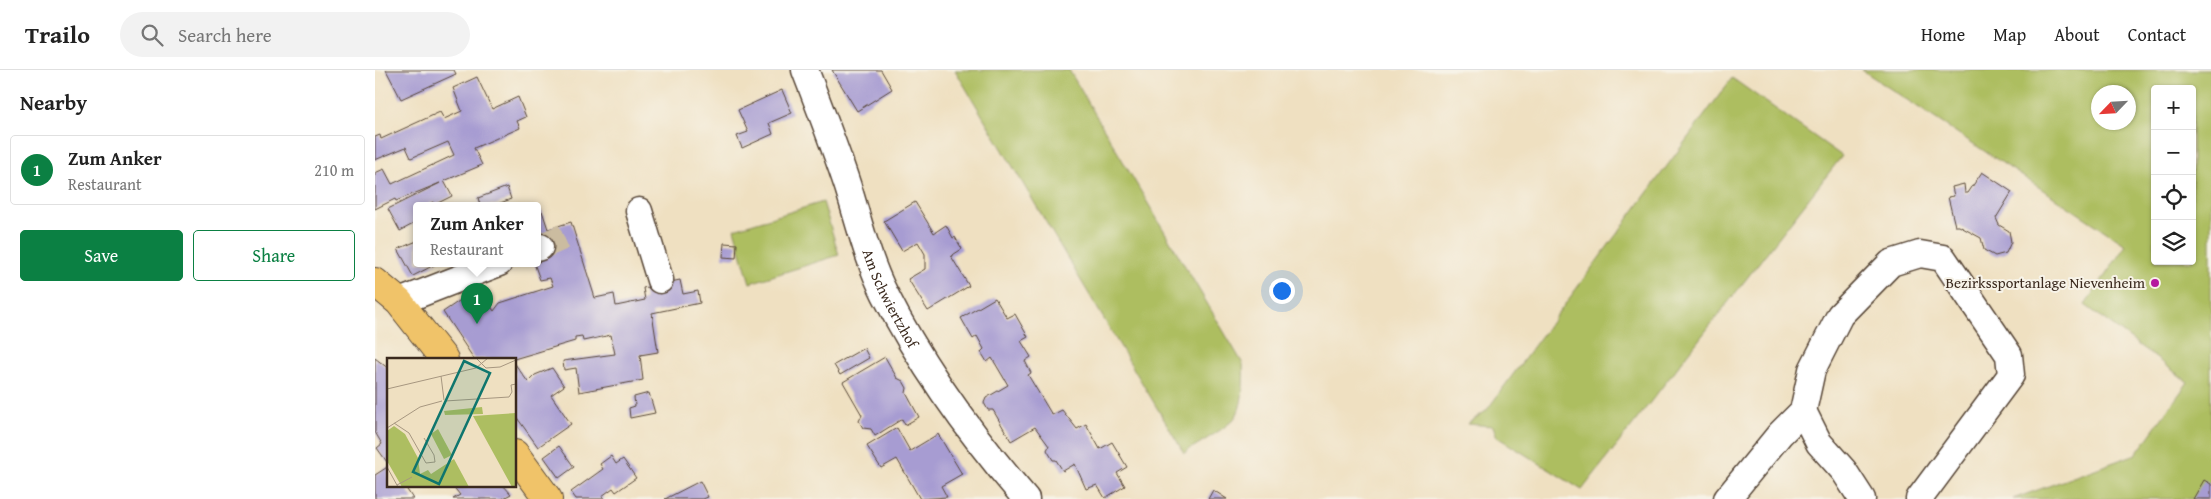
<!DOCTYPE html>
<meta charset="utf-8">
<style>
body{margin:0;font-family:"Gentium Book Plus",serif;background:#f2f2f2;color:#222}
.controls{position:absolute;right:15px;top:15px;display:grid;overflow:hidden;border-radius:5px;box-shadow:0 1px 4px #0004}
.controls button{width:45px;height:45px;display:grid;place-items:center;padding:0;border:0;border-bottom:1px solid #e0e0e0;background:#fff;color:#222;font:25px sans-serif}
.compass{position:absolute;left:1716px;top:15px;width:45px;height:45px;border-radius:50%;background:#fff;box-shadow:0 1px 4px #0004;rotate:245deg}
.you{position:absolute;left:906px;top:220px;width:18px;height:18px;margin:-12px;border:4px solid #fff;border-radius:50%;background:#1a73e8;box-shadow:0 0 0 8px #1a73e833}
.badge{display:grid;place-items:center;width:32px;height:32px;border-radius:50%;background:#0b8043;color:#fff;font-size:16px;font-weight:700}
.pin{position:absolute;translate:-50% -41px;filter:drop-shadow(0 1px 2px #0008)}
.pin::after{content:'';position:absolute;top:26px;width:18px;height:15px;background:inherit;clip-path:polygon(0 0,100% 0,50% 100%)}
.popup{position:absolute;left:38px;top:132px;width:128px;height:65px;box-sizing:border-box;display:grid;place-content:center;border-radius:5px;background:#fff;filter:drop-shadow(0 1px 4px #0005);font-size:16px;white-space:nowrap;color:#767676}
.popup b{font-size:19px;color:#222}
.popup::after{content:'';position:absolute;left:50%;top:100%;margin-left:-10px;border:10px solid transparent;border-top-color:#fff}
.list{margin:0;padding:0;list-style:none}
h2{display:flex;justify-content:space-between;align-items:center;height:65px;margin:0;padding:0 20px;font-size:21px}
h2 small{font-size:16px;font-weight:400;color:#767676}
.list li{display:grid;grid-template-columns:32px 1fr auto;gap:15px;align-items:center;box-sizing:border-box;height:70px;margin:0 10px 10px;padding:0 10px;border:1px solid #e0e0e0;border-radius:5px}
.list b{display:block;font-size:19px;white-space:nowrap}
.list p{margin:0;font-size:16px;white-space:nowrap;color:#767676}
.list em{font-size:16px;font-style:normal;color:#767676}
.actions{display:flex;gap:10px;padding:15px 20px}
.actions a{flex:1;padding:11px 0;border:1px solid #0b8043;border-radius:5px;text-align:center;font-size:18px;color:#0b8043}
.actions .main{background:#0b8043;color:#fff}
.icon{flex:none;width:28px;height:28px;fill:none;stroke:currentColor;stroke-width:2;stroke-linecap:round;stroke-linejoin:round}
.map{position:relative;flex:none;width:1836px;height:429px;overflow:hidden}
header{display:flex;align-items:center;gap:30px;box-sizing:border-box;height:70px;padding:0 25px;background:#fff;border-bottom:1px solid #e0e0e0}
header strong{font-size:24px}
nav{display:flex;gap:28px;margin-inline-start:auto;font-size:18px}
.search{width:350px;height:45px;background:#f2f2f2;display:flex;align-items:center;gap:12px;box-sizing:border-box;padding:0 18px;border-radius:28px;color:#767676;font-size:19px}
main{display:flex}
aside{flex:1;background:#fff}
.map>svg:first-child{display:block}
</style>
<header>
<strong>Trailo</strong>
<div class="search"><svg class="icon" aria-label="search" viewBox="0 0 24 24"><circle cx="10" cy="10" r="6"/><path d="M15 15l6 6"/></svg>Search here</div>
<nav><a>Home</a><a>Map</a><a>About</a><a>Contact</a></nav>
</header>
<main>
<aside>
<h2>Nearby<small></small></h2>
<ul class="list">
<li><span class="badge">1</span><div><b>Zum Anker</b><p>Restaurant</p></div><em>210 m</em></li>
</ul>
<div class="actions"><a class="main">Save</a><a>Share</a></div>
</aside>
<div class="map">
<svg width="1836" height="429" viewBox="0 0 1836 429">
<rect width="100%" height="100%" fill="#f7f3e8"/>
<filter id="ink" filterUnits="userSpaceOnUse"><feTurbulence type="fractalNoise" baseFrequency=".02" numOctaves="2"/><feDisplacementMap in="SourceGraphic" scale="10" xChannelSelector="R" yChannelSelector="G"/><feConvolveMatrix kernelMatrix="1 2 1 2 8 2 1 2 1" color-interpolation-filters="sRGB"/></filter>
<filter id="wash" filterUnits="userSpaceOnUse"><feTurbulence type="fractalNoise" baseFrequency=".0096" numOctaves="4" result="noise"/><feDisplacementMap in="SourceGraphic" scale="20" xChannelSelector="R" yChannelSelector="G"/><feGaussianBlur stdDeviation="1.12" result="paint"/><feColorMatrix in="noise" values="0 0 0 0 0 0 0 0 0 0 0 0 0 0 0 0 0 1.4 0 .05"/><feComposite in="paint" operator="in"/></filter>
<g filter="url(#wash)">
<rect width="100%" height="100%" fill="#efe0c1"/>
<g fill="#adbe61" stroke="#747440" fill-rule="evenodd">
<path d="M580,0h114l174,294c1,15 1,45 -10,56 -14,13 -34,23 -49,33z"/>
<path d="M1487,0h349v429h-198l123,-45 52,-72 -103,-77 41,-60zM1780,19h37v172h-37zM1724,22h30v30h-30z"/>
<path d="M1357,8l110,78 -260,334 -85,-53 -4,-11 -26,-2 19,-13z"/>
<path d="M448,132l16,53 -89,28 -16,-54z"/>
</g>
<g id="blocks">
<g fill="#a79cd2">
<path d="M11,0h68l2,4 -55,25z"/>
<path d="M457,0h49l11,19 -35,22z"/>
<path d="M102,7l15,32 26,-12 8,20 -9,4 3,7 -46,20 8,17 -38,16 8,15 -18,9 -1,-3 -6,3h-10v17l-17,9 -12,-22 52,-26 -44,18 -1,-2 -20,10v-36l9,-4 8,15 62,-29 -6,-13 -37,16 -5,-11 -31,13v-23l5,-2 1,4 59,-27 4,7 18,-8 -9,-23z"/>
<path d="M407,20l10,23 -23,10 4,11 -31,14 -5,-12 11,-4 -10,-22z"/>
<path d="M1607,102l30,20 -16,26 3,7 10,6 2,11 -5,11 -11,3 -11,-6 -3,-12 -22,-12h-4l-7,-29 6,-1 -2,-9 12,-3 1,9h3z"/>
<path d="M132,117l4,12 -16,6h-15l-2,-7z"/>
<path d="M540,132l19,31 12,-8 7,13 2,-1 7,12 -11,7 18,30 -41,25 -20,-32 17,-10v-15l-7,-12 -16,9 -18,-30z"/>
<path d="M167,141l6,18 23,-7 24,76 19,-4 2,12 29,-6 -2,-12 37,-8 3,14 15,-3 2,12 -48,10 6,39 -18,3 3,25 -64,12 -3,-24 -12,2 -1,-9 52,-7 -4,-19 -28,6 -1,-5 -7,1v4l-61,18h-40l-31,-47 35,-24 16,23 6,-8 53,-17 -3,-8 -10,2 -6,-17h3v-50z"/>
<path d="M42,171v22h21l-25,13 -15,-27z"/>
<path d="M349,173l13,1 -1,14 -13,-1z"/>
<path d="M620,228l12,20 8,-4 13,23 -7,4 10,16 -6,4 6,12 -3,2 24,40 10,-5 15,19 9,-5 14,25 12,-7 15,25 -10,6 8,13 -20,12 -8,-13 -11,4 -11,-25 -12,7 -7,-11h-3l-6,-10 2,-4 -14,-19 -24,14 -18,-31h-5l-4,-7 2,-5 22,-13 -16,-27 -5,4 -6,-10 3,-3 -7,-13 -4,3 -12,-21z"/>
<path d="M489,278l5,10 -29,17 -6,-10z"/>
<path d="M510,287l12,21 6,3 4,7 -1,5 13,24 -14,8 -3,-6 -27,17 -4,-7 -8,-1 -4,-7 3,-6 -19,-33z"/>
<path d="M0,288l14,11v93h-2l-10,-14 5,-4 -7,-12z"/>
<path d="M140,294l13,18 7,-7 17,-7 12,18 -13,9 20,29 -33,23 -23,-32z"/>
<path d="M274,323l6,20 -25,5 -1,-10 6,-2 -1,-9z"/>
<path d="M522,358l13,23 28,-17 24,40 -21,12 6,11 -27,2 -23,-40 -16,9 -14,-22z"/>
<path d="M184,376l15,21 -15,11 -15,-21z"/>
<path d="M236,386l5,8 7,-5 13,19 -20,14 -3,-4 -11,8 2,3h-28l-5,-7 32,-23 -3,-5z"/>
<path d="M14,396v19h15l9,14h-38v-24z"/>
<path d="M1829,410l7,4v15h-18z"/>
<path d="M325,411l8,16 -5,2h-38z"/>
<path d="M77,415h51l8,9 -9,5h-49l7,-4z"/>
<path d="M838,420l14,9h-19z"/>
</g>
</g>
</g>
<g filter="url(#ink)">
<use href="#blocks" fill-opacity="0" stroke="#564536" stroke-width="1"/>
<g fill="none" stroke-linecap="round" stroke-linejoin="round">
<path stroke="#cbbca0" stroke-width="26" stroke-dasharray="26 13" stroke-linecap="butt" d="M165,177l34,-15"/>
<g stroke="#564536" stroke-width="29">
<g id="minor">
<path id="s1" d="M430,0c15,39 30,77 43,117 11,35 20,74 37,107 37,74 87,142 141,205"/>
<path d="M264,141l21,69"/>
<path d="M162,178l3,-1"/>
<path d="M24,232l100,-39"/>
<path d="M1428,341l16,32 25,28 18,28"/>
<path d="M1352,429l53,-65 23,-23 9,-41 28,-55 51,-52 29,-9 23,4 66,97 2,20 -92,124"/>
</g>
</g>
<g stroke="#564536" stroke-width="30">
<g id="major">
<path d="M0,212l24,20 45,57"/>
<path d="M140,384l33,45"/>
</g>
</g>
<use href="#minor" stroke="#fff" stroke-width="26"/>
<use href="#major" stroke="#f0c369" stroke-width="28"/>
</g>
</g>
<circle fill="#b5179e" stroke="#f7f3e8" stroke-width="2" cx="1780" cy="213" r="5"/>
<g text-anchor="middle" stroke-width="4" stroke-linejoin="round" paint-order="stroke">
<g font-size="15" fill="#3b2a1e" stroke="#f7f3e8" text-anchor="end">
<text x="1770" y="218">Bezirkssportanlage Nievenheim</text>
</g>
<g font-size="15" fill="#3b2a1e" stroke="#f7f3e8">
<text dy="5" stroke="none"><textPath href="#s1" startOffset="244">Am Schwiertzhof</textPath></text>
</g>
</g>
<g transform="translate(12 288)">
<rect width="129" height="129" fill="#efe0c1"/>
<path d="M95,49l1,7 -38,1 -1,-4zM129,55v74h-4l-39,-71zM7,68l11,8 13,24 2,16 8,-4 3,4 23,-15 15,28h-67l-15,-26v-30zM51,71l14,26 -8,4 -13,-25z" fill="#adbe61"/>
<path fill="none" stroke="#a79780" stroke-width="1" d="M89,0l10,10 14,-1 16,-7M54,18l3,24M0,31l89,-21 12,-10M58,43l64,-4 3,-5 -1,-7 5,-1M7,65l15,10 17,30 9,-1 -1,-7 -10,-17M0,70l33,-21 22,-6M0,109l11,20M10,127l15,-8"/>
<path fill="#0f766e" fill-opacity="0.15" stroke="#0f766e" stroke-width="2.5" d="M77,3l26,12 -51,111 -26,-12z"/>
<rect width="129" height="129" fill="none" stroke="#3b2a1e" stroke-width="2.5"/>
</g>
</svg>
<div class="controls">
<button>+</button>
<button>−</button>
<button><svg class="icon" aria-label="locate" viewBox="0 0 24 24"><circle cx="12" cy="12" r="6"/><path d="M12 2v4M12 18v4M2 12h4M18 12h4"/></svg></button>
<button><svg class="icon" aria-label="layers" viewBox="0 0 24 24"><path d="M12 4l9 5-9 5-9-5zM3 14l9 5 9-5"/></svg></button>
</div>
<svg class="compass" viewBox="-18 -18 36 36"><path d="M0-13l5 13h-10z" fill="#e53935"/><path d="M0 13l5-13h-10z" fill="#767676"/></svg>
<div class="you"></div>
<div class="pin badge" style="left:102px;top:254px">1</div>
<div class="popup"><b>Zum Anker</b>Restaurant</div>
</div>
</main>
